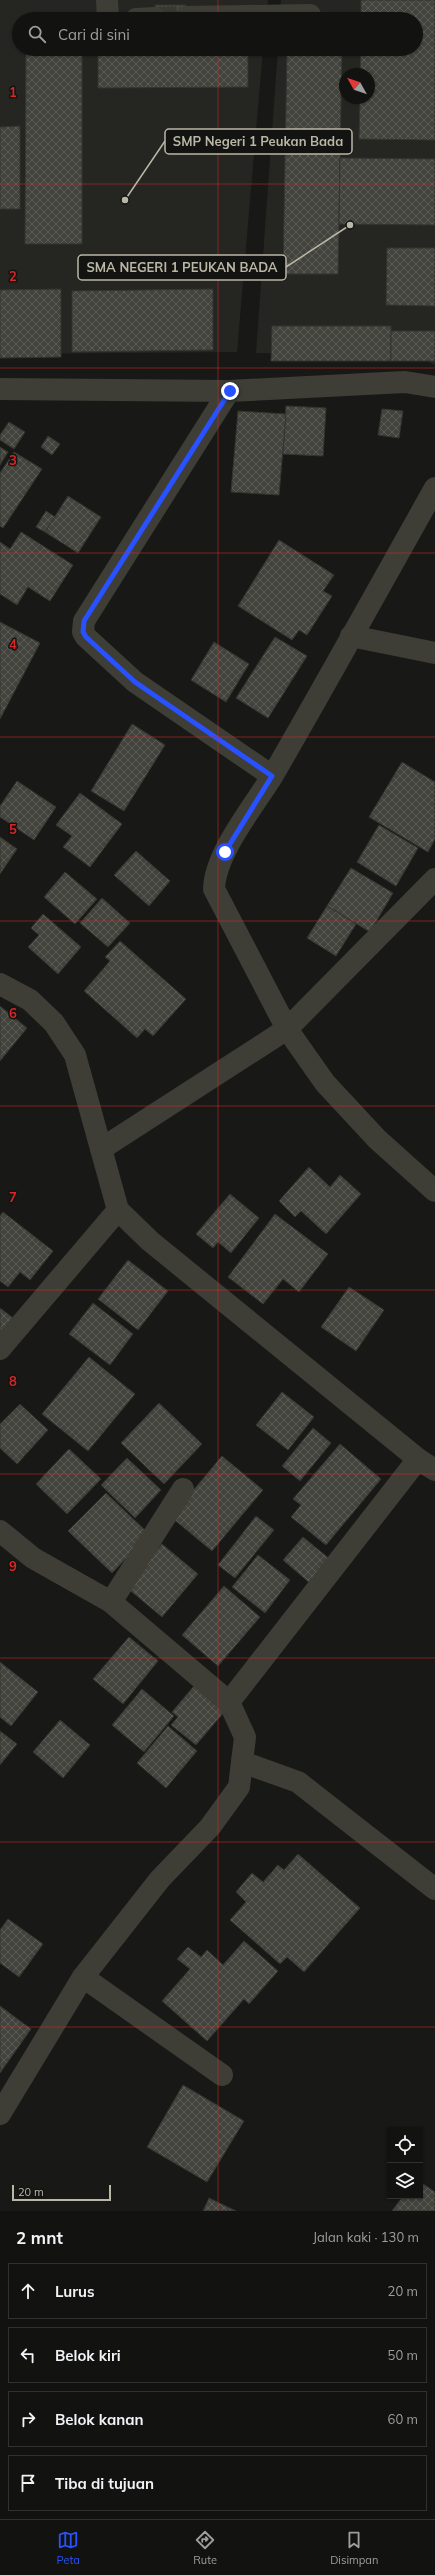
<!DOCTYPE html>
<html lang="id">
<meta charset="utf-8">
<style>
body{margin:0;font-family:Mulish,sans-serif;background:#1f201e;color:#f1f3f6}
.controls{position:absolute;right:12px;bottom:12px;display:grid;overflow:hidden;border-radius:0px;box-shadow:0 1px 3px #0004}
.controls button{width:36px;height:36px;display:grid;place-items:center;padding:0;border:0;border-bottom:1px solid #313230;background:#121310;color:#f1f3f6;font:20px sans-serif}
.compass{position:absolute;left:339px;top:68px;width:36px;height:36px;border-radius:50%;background:#121310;box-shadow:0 1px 3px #0004;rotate:310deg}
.scale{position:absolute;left:12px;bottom:10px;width:99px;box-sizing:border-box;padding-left:4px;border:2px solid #bab7a7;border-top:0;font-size:11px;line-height:14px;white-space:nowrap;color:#bab7a7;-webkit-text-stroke:3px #131411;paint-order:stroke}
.stop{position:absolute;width:12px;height:12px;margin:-9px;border:3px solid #2851ff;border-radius:50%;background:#fff}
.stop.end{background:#2851ff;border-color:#fff;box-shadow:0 1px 4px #0008}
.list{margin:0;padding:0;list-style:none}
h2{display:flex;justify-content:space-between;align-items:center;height:52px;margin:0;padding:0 16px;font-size:17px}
h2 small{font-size:13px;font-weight:400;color:#9c9e9f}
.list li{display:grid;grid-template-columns:26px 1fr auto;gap:12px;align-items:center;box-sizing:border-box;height:56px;margin:0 8px 8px;padding:0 8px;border:1px solid #313230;border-radius:0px}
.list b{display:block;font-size:15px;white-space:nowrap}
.list em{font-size:13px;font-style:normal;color:#9c9e9f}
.icon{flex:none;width:22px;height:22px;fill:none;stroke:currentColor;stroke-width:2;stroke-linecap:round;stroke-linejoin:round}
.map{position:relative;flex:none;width:435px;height:2211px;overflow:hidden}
.search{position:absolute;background:#121310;box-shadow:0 1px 3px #0004;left:12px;right:12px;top:12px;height:44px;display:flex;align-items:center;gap:10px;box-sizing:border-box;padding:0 14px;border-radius:22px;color:#9c9e9f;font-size:15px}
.sheet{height:308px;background:#121310}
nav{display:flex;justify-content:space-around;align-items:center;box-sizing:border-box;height:56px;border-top:1px solid #313230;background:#121310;font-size:11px;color:#9c9e9f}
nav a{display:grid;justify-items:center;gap:2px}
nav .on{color:#2851ff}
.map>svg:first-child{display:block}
</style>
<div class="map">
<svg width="435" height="2211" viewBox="0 0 435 2211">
<defs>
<pattern id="building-cross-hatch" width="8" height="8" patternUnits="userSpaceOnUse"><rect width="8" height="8" fill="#43433d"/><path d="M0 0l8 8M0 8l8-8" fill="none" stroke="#5c5c56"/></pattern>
</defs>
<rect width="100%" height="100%" fill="#181916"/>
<g fill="#252622" fill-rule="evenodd">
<path d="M0,0h268l-2,19h-247v30h244l-26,303 -237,2z"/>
<path d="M281,0h154v365l-16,-8 -163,-4 22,-304h138v-30h-136zM345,74h24v24h-24z"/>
</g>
<g fill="url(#building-cross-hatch)" stroke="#343530">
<path d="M361,0h74v140l-76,-1 1,-41h9v-24h-9l1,-25h55v-30h-55z"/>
<rect x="155" y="5" width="31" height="14"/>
<path d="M26,49h56v195h-57z"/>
<path d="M98,49h150v38l-150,1z"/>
<path d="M287,49l55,1 -4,224h-55z"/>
<path d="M20,126v83h-20v-82z"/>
<path d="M340,158l95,1v66l-96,-1z"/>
<path d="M387,248h48v58l-49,-1z"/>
<path d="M61,289v68l-61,1v-68z"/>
<path d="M213,289v61l-141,2v-61z"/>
<path d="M272,326h119v35h-120z"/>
<rect x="391" y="331" width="44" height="30"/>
<path d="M286,406l40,2 -3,48 -40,-2z"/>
<path d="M382,409l21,2 -4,27 -21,-3z"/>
<path d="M238,411l48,3 -7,81 -48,-3z"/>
<path d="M9,422l16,10 -11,17 -14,-9v-5z"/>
<path d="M48,436l12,8 -8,11 -11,-8z"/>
<path d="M0,447l8,5 -8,13z"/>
<path d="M14,452l28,17 -39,59 -3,-2v-53z"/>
<path d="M68,496l33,21 -23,36 -33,-21z"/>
<path d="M46,511l9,6 -10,15 -9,-5z"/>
<path d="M21,532l52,33 -23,36 -22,-14 -11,18 -17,-11v-52l10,7z"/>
<path d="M279,540l55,35 -11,16 9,5 -25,39 -8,-5 -7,10 -54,-34z"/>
<path d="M0,622l40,21 -40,76z"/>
<path d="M275,637l32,19 -39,62 -32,-20z"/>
<path d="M214,642l35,22 -23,38 -35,-22z"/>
<path d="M132,724l33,21 -41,66 -33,-20z"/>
<path d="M402,762l33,20v57l-7,13 -59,-35z"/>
<path d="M17,781l39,26 -22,33 -34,-23v-11z"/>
<path d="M80,793l42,31 -32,43 -27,-20 9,-11 -16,-11z"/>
<path d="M379,825l39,23 -22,38 -39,-24z"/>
<path d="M0,837l17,12 -17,25z"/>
<path d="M136,851l34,30 -21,25 -35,-31z"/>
<path d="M351,868l42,25 -23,39 -43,-26z"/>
<path d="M65,872l32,27 -22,25 -31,-27z"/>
<path d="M102,898l28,25 -22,24 -28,-24z"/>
<path d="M327,906l29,18 -20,32 -29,-18z"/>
<path d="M43,914l38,33 -23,27 -30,-27 11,-12 -8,-7z"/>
<path d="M120,941l66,58 -33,37 -8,-7 -8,9 -53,-47 26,-30 -5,-4z"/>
<path d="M0,1006l27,22 -27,33z"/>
<path d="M309,1167l21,20 10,-12 21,19 -35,40 -25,-23 -6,6 -16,-16z"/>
<path d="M230,1194l29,24 -28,35 -13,-11 -5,6 -17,-14z"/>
<path d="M3,1212l50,39 -23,29 -10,-8 -12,15 -8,-6v-65z"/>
<path d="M275,1214l53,40 -29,38 -16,-13 -20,25 -35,-27z"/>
<path d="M128,1260l40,31 -30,39 -40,-31z"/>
<path d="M349,1287l35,23 -28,41 -35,-24z"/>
<path d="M93,1303l40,31 -23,31 -41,-31z"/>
<path d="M0,1308l17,13 -17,20z"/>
<path d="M89,1357l46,37 -47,57 -46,-37z"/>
<path d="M282,1392l32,25 -26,33 -32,-25z"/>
<path d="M159,1403l43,41 -38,40 -43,-41z"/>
<path d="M20,1404l28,26 -31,34 -17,-16v-24z"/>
<path d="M313,1428l18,15 -31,38 -18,-15z"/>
<path d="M340,1444l41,35 -55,66 -35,-28 10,-12 -8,-6z"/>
<path d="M69,1449l32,30 -34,35 -31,-30z"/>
<path d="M222,1456l41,34 -51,61 -41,-34z"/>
<path d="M127,1458l34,32 -26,28 -34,-33z"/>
<path d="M106,1493l43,41 -37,39 -44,-42z"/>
<path d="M256,1516l18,14 -39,48 -17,-13z"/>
<path d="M303,1537l28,23 -20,24 -28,-24z"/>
<path d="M162,1544l36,30 -36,43 -36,-30z"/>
<path d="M258,1555l32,25 -25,33 -33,-26z"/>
<path d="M224,1586l36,31 -42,49 -36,-31z"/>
<path d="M129,1637l29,24 -35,43 -30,-25z"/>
<path d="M0,1662l38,30 -27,34 -11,-9z"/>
<path d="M194,1686l30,26 -28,33 -25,-20 7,-8 -6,-5z"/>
<path d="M142,1689l32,27 -30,36 -32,-27z"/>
<path d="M60,1720l30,25 -27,33 -30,-26z"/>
<path d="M168,1726l29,25 -31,37 -29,-25z"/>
<path d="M0,1731l17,13 -17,21z"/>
<path d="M298,1854l62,54 -56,64 -17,-15 -7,7 -50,-44 16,-18 -10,-10 16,-19 11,9 15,-17 6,5z"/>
<path d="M8,1919l35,25 -24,33 -19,-14v-33z"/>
<path d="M244,1941l34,30 -29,33 -5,-5 -37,42 -45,-40 28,-32 -13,-10 11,-12 13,10 6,-7 16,15z"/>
<path d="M0,2006l31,23 -31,44z"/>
<path d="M183,2085l61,36 -37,61 -60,-35z"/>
<path d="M420,2182l15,10v19h-43l11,-15h17z"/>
<path d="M209,2198l27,13h-33z"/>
</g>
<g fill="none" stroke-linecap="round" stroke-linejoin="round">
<path stroke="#383933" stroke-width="22" stroke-dasharray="22 11" stroke-linecap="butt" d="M155,18l31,-1"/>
<g stroke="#3e3e37" stroke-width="22">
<path d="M107,0l1,19"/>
<path d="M186,17l124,-2"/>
<path d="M136,19l19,-1"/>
<path d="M0,389l229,2 176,-9 30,5"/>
<path d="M229,391l-145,230 -1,11 3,5 49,45 137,94"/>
<path d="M435,488c-54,96 -107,192 -162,287 -19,31 -58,78 -59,114l73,140 38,54 52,56 58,52"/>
<path d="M351,636l84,17"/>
<path d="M0,984l30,16 24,23 21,32 43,155 32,31 268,218 17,11"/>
<path d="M101,1149l186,-120 148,-150"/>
<path d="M0,1349l118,-139"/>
<path d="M0,1531l33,27 78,44 118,100"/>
<path d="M111,1602l72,-113"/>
<path d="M242,1762l56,20 137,107"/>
<path d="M83,1977l139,98"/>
<path d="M0,2114l83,-137 77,-98 50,-52 29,-40 6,-50 -16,-35 189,-243"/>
</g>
</g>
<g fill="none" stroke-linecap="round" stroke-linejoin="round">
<path stroke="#2851ff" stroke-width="5" d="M225,852l47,-76 -137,-94 -49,-45 -3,-5 1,-11 146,-230"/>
</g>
<path fill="none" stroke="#d62828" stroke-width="1" stroke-opacity="0.55" d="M218,0v19M218,49v2162M0,184h435M0,368h435M0,553h435M0,737h435M0,921h435M0,1106h435M0,1290h435M0,1474h435M0,1658h435M0,1842h435M0,2027h435"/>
<g font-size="13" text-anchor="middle" font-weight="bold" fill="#d62828" stroke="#131411" stroke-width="3" stroke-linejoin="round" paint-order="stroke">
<text x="13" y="97">1</text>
<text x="13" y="281">2</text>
<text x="13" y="465">3</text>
<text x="13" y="649">4</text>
<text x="13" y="834">5</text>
<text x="13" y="1018">6</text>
<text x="13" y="1202">7</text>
<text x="13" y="1386">8</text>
<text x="13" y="1571">9</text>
</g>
<path fill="none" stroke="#bab7a7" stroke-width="1.5" d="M125 200L165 141M350 225L286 267"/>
<g fill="#bab7a7" stroke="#131411" stroke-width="1.5">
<circle cx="125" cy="200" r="4"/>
<circle cx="350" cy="225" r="4"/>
</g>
<g fill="#131411" stroke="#bab7a7" stroke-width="1.5">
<rect x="165" y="129" width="187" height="25" rx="4"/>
<rect x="78" y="255" width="208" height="25" rx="4"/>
</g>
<g font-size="13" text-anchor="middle" font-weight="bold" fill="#bab7a7">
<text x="258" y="146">SMP Negeri 1 Peukan Bada</text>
<text x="182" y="272">SMA NEGERI 1 PEUKAN BADA</text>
</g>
</svg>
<div class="controls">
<button><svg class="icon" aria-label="locate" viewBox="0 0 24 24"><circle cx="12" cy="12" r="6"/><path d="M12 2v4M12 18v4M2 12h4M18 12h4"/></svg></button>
<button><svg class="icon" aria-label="layers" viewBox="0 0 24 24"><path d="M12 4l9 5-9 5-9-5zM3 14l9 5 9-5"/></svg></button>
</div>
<svg class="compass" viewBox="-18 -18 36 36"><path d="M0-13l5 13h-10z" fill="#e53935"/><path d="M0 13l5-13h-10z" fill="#9c9e9f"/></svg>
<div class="scale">20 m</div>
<div class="stop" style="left:225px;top:852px"></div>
<div class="stop end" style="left:230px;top:391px"></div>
<div class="search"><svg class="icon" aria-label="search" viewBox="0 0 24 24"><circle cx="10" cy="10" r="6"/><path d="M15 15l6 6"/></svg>Cari di sini</div>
</div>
<section class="sheet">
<h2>2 mnt<small>Jalan kaki · 130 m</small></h2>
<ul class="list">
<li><svg class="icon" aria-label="ahead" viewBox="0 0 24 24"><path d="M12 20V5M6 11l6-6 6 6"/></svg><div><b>Lurus</b></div><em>20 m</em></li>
<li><svg class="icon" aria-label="left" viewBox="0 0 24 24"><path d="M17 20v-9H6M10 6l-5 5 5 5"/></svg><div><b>Belok kiri</b></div><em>50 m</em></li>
<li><svg class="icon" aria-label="right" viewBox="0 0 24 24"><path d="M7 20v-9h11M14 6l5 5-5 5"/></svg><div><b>Belok kanan</b></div><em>60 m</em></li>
<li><svg class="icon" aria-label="arrive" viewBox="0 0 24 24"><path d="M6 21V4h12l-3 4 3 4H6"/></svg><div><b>Tiba di tujuan</b></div></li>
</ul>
</section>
<nav>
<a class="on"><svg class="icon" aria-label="map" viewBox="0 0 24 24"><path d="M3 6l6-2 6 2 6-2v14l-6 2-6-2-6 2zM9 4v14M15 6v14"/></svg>Peta</a>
<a><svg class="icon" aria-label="directions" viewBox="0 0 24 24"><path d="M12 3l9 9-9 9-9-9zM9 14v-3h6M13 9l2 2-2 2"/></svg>Rute</a>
<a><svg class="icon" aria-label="saved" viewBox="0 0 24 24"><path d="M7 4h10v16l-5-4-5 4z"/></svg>Disimpan</a>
</nav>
